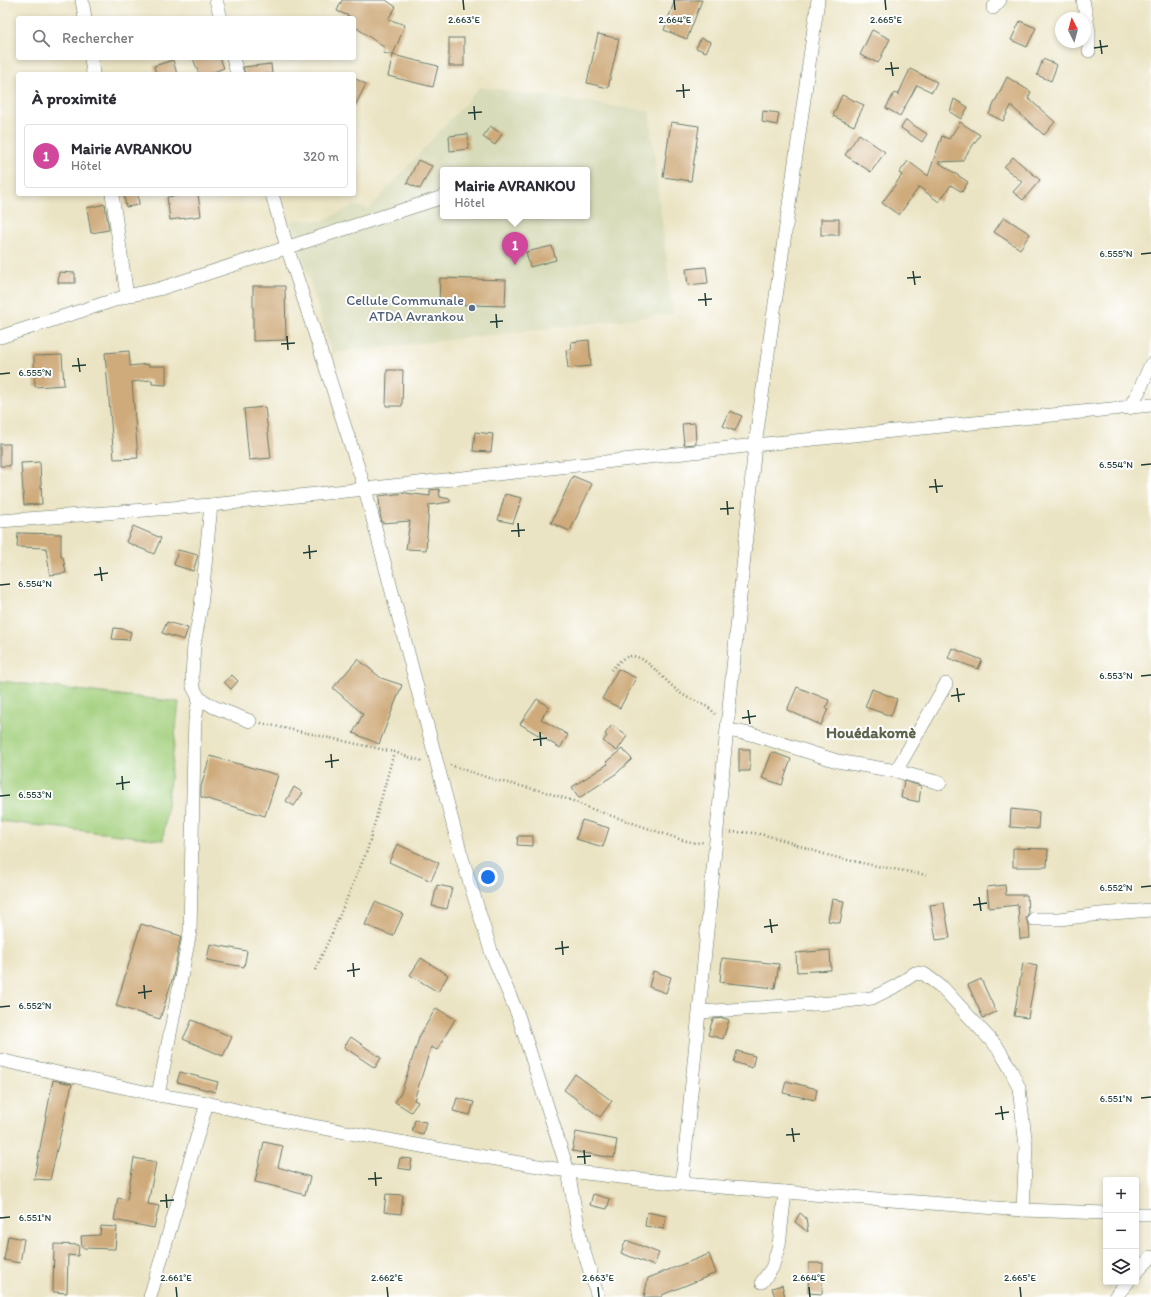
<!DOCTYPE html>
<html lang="fr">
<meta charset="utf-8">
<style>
body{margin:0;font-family:Itim,sans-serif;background:#f2f2f3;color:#2b2b33}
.controls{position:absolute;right:12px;bottom:12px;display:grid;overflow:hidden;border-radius:4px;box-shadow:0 2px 6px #0003}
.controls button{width:36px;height:36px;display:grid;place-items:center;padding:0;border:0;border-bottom:1px solid #e1e1e2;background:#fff;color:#2b2b33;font:20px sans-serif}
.compass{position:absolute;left:1055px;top:12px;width:36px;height:36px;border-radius:50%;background:#fff;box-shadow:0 2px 6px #0003;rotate:354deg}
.you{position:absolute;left:488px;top:877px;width:14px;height:14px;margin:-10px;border:3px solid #fff;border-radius:50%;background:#1a73e8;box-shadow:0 0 0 6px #1a73e833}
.badge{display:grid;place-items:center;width:26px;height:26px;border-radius:50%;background:#db2777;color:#fff;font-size:13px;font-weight:700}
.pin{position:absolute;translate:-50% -33px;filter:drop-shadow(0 1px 2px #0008)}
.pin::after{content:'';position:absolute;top:21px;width:14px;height:12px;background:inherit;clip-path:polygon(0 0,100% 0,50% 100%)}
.popup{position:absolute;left:440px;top:167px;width:150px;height:52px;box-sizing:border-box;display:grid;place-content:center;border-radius:4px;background:#fff;filter:drop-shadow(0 1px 3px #0005);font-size:13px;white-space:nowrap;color:#7c7c81}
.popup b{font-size:15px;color:#2b2b33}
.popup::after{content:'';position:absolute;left:50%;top:100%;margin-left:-8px;border:8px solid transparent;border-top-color:#fff}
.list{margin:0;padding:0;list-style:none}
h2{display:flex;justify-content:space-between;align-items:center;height:52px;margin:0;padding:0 16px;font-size:17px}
h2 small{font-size:13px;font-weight:400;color:#7c7c81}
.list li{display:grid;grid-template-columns:26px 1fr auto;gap:12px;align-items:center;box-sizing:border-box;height:64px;margin:0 8px 8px;padding:0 8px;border:1px solid #e1e1e2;border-radius:4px}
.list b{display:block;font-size:15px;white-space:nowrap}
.list p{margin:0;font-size:13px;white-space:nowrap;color:#7c7c81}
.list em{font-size:13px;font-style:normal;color:#7c7c81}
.icon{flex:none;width:22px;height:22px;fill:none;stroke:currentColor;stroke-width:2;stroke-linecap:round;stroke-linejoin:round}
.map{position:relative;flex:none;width:1151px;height:1297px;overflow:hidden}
.search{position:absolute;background:#fff;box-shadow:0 2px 6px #0003;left:16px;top:16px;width:340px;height:44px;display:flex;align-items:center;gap:10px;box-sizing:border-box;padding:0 14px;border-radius:4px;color:#7c7c81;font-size:15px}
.panel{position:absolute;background:#fff;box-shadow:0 2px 6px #0003;left:16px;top:72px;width:340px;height:124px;border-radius:4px}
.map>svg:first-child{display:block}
</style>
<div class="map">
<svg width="1151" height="1297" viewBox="0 0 1151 1297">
<rect width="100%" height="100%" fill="#fff"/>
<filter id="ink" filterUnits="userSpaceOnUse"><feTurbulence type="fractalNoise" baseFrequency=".025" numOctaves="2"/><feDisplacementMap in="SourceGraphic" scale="8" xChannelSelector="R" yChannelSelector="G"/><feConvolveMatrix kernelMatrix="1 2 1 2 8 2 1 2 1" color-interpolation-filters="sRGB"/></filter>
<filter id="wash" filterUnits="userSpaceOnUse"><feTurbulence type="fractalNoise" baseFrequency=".012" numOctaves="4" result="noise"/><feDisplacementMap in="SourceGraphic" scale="16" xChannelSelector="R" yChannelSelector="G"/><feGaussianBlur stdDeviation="0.9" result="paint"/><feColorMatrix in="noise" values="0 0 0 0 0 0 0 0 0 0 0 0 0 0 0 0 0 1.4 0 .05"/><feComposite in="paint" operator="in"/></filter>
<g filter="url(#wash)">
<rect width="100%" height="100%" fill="#ebe4c4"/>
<path fill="#d8dbb9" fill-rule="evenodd" d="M480,87l169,24 24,203 -341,39 -41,-133 32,1 31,-16 15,4zM443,170h144v46h-144z"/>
<path fill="#a2cf7c" stroke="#608658" d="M0,681l179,21 -16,138 -163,-19z"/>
<g id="blocks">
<g fill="#cfab7c">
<path d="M342,0h44l10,7 -8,12 17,6 -12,30 -10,-2 2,-5 -31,-22v-8l-17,-7z"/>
<path d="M675,0h27l-15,39 -23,-9z"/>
<path d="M1020,21l16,7 -9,19 -16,-7z"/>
<path d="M872,30l18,9 -12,24 -18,-8z"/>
<path d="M598,34l21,5 -11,49 -21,-5z"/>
<rect x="449" y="38" width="15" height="28"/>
<path d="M701,38l10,4 -5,10 -10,-4z"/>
<path d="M393,55l45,11 -5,21 -45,-11z"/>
<path d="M193,58h27l4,10 -15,6h-10z"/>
<path d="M1043,59l14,6 -6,16 -14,-6z"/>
<path d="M173,60l4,14h-21l-2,-8z"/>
<path d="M271,64l1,10h-27l-2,-7z"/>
<path d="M910,69l27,13 -5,10 -15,-7 -17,31 -14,-8 8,-15 4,2z"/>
<path d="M1007,77l24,15 -3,6 27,24 -11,13 -33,-29 -8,15 -14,-7z"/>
<path d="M354,78l12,6 -12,24z"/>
<path d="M842,95l22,10 -10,21 -21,-10z"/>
<path d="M954,99l14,8 -7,12 -11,-7z"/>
<path d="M763,111l16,2 -2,12 -15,-3z"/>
<path d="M906,120l21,14 -5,8 -21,-14z"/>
<path d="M671,122l28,4 -8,55 -28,-4z"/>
<path d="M960,122l20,13 -18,26 -24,1 30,20 -6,10 -11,-7 -12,17 -20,-15 -20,28 -17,-12 20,-28 -3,-2 9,-12 20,15 14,-40 7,3z"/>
<path d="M490,126l12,8 -7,11 -12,-8z"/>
<path d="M468,134l1,15 -19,2 -1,-15z"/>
<path d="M859,134l26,18 -14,20 -26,-17z"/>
<path d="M1013,157l27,23 -17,20 -10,-8 9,-10 -18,-15z"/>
<path d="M418,160l14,6 -12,23 -13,-6z"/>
<path d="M124,194h14l1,11 -13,2z"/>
<path d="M194,194h4l3,22 -31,4 -3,-23z"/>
<path d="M105,204l4,26 -18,3 -4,-25z"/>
<path d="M1004,217l26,17 -10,15 -26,-17z"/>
<rect x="821" y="219" width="18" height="16"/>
<path d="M552,246l4,14 -26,7 -4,-15z"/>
<path d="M706,267l2,16 -20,2 -2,-16z"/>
<path d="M59,272l16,1v10h-17z"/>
<path d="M440,278l66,2 -1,26 -66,-2z"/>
<path d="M253,286h32l1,54 -33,1z"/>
<path d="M589,340l2,26 -23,2 -2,-18 6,-1 -1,-7z"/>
<path d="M129,351l1,15 18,-2v2h18v19l-14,-1v-4l-20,2 6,76 -24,1 -9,-106z"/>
<path d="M62,355l2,30 -29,2 -1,-31z"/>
<path d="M387,370h16l-1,36h-16z"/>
<path d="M265,407l6,51 -22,2 -5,-51z"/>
<path d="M730,411l12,5 -7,15 -12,-5z"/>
<path d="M695,423l1,21 -12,1 -2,-21z"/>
<path d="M475,432l18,2 -2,18 -18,-1z"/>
<rect x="0" y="444" width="10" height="22"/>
<path d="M40,462l2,42 -18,1 -3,-42z"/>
<path d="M573,476l19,8 -22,47 -19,-8z"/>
<path d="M439,489l1,8 10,2v3l-21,3 -3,45 -20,-1 4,-28 -28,2 -2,-9 -1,-18 26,-3 25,3v-6z"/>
<path d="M505,494l17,4 -9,25 -15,-3z"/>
<path d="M133,526l28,12 -7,16 -28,-12z"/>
<path d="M18,533l43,1v23h2l3,16 -16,2 -4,-27 -29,-1z"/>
<path d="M178,550l20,5 -5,16 -19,-6z"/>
<path d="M167,622l21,6 -4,12 -22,-7z"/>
<path d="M114,628l9,1 8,3 -2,8 -17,-1z"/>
<path d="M952,648l30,12 -4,9 -30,-11z"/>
<path d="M358,659l23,19 21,7 -23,59 -26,-11 10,-19 -30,-26z"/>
<path d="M618,669l18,9 -16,30 -18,-9z"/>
<path d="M232,675l6,6 -7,8 -7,-7z"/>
<path d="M797,687l32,13 -3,8 2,1 -7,16 -34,-15z"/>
<path d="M872,689l25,10 -6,17 -26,-9z"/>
<path d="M537,699l12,8 -8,12 27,16 -8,13 -40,-24z"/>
<path d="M612,725l15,11 -10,15 -14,-10 4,-5 -2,-2z"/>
<path d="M622,749l10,10 -15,14 -38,25 -7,-11 36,-23 -2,-2z"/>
<rect x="739" y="749" width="11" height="22"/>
<path d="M772,752l19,7 -9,26 -20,-7z"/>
<path d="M210,756l68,19 -13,41 -64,-19v-10z"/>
<path d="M904,781l17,5 -2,16 -18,-4z"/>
<path d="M294,787l9,6 -9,13 -8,-5z"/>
<path d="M1011,809l28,3 -1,17 -28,-2z"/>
<path d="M582,820l27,8 -6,19 -27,-8z"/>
<path d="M518,836h15v10l-16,-1z"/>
<path d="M397,844l42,19 -8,18 -42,-19z"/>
<path d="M1013,848l35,1 -1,18h-34z"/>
<path d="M437,885l15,3 -5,21 -15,-3z"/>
<path d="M1005,885l1,10h21l1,19 -2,5 3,6 1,13 -10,1 -2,-34 -29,3 -2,-21z"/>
<path d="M832,899l12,2 -4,22 -12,-2z"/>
<path d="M375,902l28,12 -10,22 -28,-11z"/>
<path d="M944,903l6,35 -14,2 -6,-35z"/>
<path d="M141,924l40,12 -8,41 -13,42 -44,-13z"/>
<path d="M210,944l37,7 -3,16 -37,-7z"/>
<path d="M830,950l1,20 -34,2 -1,-19z"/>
<path d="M421,958l27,17 -10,17 -28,-17z"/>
<path d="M722,958l57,6 -4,24 -55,-6z"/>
<path d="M1023,963l14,3 -9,52 -14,-2z"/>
<path d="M653,971l18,6 -5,16 -17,-6z"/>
<path d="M981,979l15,33 -13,6 -15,-33z"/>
<path d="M436,1008l19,11 -18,31 -6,-3 -17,53 4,2 -7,10 -16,-10 6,-9 19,-58z"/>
<path d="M724,1018l5,2 -6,19 -15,-4 5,-16z"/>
<path d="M192,1020l40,17 -9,19 -40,-17z"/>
<path d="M351,1037l30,21 -6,10 -31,-21z"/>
<path d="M737,1051l18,5 -3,12 -18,-6z"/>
<path d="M180,1072l38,10 -3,10 -38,-10z"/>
<path d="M575,1074l37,27 -12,16 -36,-27z"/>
<path d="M53,1080l19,4 -22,96 -16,-1z"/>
<path d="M786,1081l31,8 -2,11 -32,-7z"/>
<path d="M457,1098l17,4 -4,13 -17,-4z"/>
<path d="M415,1120l11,2 -3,12 -11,-3z"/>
<path d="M576,1132l41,8 -3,18 -42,-7z"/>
<path d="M264,1142l19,4 -5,21 32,10 -5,18 -32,-9 -18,-4z"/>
<path d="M134,1158l22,4 -8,42 11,2 -5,22 -40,-8 4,-22 9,2z"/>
<path d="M400,1158l12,1 -2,11 -12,-2z"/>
<path d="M386,1194l17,1 -2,19 -17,-2z"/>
<path d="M593,1194l17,5 -3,10 -17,-4z"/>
<path d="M647,1212l19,4 -2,13 -19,-3z"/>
<path d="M800,1213l6,5 2,14 -13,-10z"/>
<path d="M101,1226l16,1 -2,22 -33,-1 -1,-12 19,-1z"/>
<path d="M8,1236l16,3 -4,24 -16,-3z"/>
<path d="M626,1240l33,13 -5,13 -33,-13z"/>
<path d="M54,1244l25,1 -1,11 -10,-1 -1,38 -14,-1z"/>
<path d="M709,1254l7,19 -54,22v2h-18l4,-19z"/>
<path d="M809,1263h14l-1,31 -14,-1z"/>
<path d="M782,1285l3,12h-10l-3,-9z"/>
</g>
</g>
</g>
<g filter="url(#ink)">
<use href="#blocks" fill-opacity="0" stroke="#676" stroke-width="1"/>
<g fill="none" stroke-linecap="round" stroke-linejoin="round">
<g stroke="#676" stroke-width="14">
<g id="minor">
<path d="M82,0l3,18"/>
<path d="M216,0l5,18"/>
<path d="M1083,0l6,32v19"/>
<path d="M993,8l7,-8"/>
<path d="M91,58l2,16"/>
<path d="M233,58l4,16"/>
<path d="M112,194l15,102"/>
<path d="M272,194l15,53 78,242 95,362 32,103 26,61 50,156 13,71 17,55"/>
<path d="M0,337l127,-41 32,-7 284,-92"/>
<path d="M1129,408l10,-17 12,-27"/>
<path d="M211,505l-10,101 -7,39 -2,31 1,11 6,11 15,9 36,14"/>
<path d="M0,521l211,-16 154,-16 390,-44 396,-40"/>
<path d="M728,730l27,5 82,26 59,10 44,12"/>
<path d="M896,771l50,-87"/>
<path d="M1034,919h25l41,-5 51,-4"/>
<path d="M700,1012l130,-9 42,-5 26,-13 17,-12 9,1 19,14 55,60 12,20 9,20 7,58 -3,64"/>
<path d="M0,1060l158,35 49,8 57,14 179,33 125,21 114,13 103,8 238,18 83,3"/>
<path d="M158,1095l32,-163 4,-185 1,-26 4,-23"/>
<path d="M682,1184l73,-739 63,-445"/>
<path d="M1136,1214h15"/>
<path d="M1136,1273l15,-16"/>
<path d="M762,1282l10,-14 7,-23 6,-53"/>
<path d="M150,1297l57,-194"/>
<path d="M1115,1297l13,-15"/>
</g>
</g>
<g stroke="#676" stroke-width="2.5" stroke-dasharray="1 3" stroke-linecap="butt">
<path d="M611,670c7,-7 14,-17 26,-13 12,3 31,27 42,35 11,9 28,11 36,22"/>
<path d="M261,723l133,29 17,6 12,3"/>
<path d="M450,765l45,15 47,11 31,10 16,7 93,32 14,3 8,-1"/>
<path d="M727,833c37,-5 70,14 104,23 31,8 64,13 95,19"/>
<path d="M315,970l18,-39 34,-80 27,-99"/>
</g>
<use href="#minor" stroke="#fff" stroke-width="13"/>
</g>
</g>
<path fill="none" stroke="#1f3d34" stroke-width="1.5" d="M463,0l1,10M674,0l1,10M885,0l1,10M1100,40l2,14M1094,48l14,-2M891,62l2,14M885,69l14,-1M683,84l1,14M676,91l14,-1M474,106l1,14M468,113l14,-1M1141,254l10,-1M913,271l2,14M907,278l14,-1M705,293l1,13M698,300l14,-1M496,314l1,14M490,322l13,-1M287,336l1,14M281,344l14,-1M78,358l2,14M72,366l14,-1M0,374l10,-1M1141,465l10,-1M935,479l2,14M929,487l14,-1M727,501l1,14M720,509l14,-1M518,523l1,14M511,531l14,-1M309,545l1,14M303,553l14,-2M100,567l2,14M94,575l14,-2M0,585l10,-1M1141,676l10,-1M957,688l2,14M951,696l14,-2M748,710l2,14M742,718l14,-2M540,732l1,14M533,740l14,-2M331,754l1,14M325,762l14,-2M122,776l1,14M116,784l14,-2M0,796l10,-1M1141,887l10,-1M979,897l2,14M973,905l14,-2M770,919l2,14M764,927l14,-2M562,941l1,14M555,949l14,-2M353,963l1,14M347,971l13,-2M144,985l1,14M138,993l14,-2M0,1007l10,-1M1141,1098l10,-1M1001,1106l2,14M995,1114l14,-2M792,1128l2,14M786,1135l14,-1M584,1150l1,14M577,1157l14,-1M375,1172l1,14M368,1179l14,-1M166,1194l1,14M160,1201l14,-1M0,1218l10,-1M176,1287l1,10M387,1287l1,10M598,1287l1,10M809,1287l1,10M1020,1287l1,10"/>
<circle fill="#5c6f8a" stroke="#fff" stroke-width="1.5" cx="472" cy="308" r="4"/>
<g text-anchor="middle" stroke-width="4" stroke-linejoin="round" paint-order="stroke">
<g font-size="14" fill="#4e5e75" stroke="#fff" text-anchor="end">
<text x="464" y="305">Cellule Communale<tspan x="464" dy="16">ATDA Avrankou</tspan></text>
</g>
<g font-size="16" font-weight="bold" fill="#5d644d" stroke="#fff">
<text x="871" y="738">Houédakomè</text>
</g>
</g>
<g font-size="10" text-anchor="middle" fill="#1f3d34" stroke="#fff" stroke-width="4" stroke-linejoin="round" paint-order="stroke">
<text x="464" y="23">2.663°E</text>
<text x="675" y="23">2.664°E</text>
<text x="886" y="23">2.665°E</text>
<text x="1116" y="257">6.555°N</text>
<text x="35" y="376">6.555°N</text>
<text x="1116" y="468">6.554°N</text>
<text x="35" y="587">6.554°N</text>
<text x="1116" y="679">6.553°N</text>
<text x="35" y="798">6.553°N</text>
<text x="1116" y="891">6.552°N</text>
<text x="35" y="1009">6.552°N</text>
<text x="1116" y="1102">6.551°N</text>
<text x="35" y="1221">6.551°N</text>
<text x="176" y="1281">2.661°E</text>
<text x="387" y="1281">2.662°E</text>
<text x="598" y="1281">2.663°E</text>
<text x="809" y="1281">2.664°E</text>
<text x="1020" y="1281">2.665°E</text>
</g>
</svg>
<div class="controls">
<button>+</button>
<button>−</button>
<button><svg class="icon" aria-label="layers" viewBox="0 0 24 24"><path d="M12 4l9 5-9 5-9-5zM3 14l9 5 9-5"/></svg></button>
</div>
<svg class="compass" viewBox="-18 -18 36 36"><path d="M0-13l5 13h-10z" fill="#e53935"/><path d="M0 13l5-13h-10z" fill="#7c7c81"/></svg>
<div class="you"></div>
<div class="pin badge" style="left:515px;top:265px;background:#d1479c">1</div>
<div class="popup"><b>Mairie AVRANKOU</b>Hôtel</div>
<div class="search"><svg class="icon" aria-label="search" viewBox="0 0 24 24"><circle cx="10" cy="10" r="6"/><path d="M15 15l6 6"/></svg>Rechercher</div>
<section class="panel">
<h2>À proximité<small></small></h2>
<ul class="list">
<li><span class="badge" style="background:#d1479c">1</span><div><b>Mairie AVRANKOU</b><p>Hôtel</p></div><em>320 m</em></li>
</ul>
</section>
</div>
